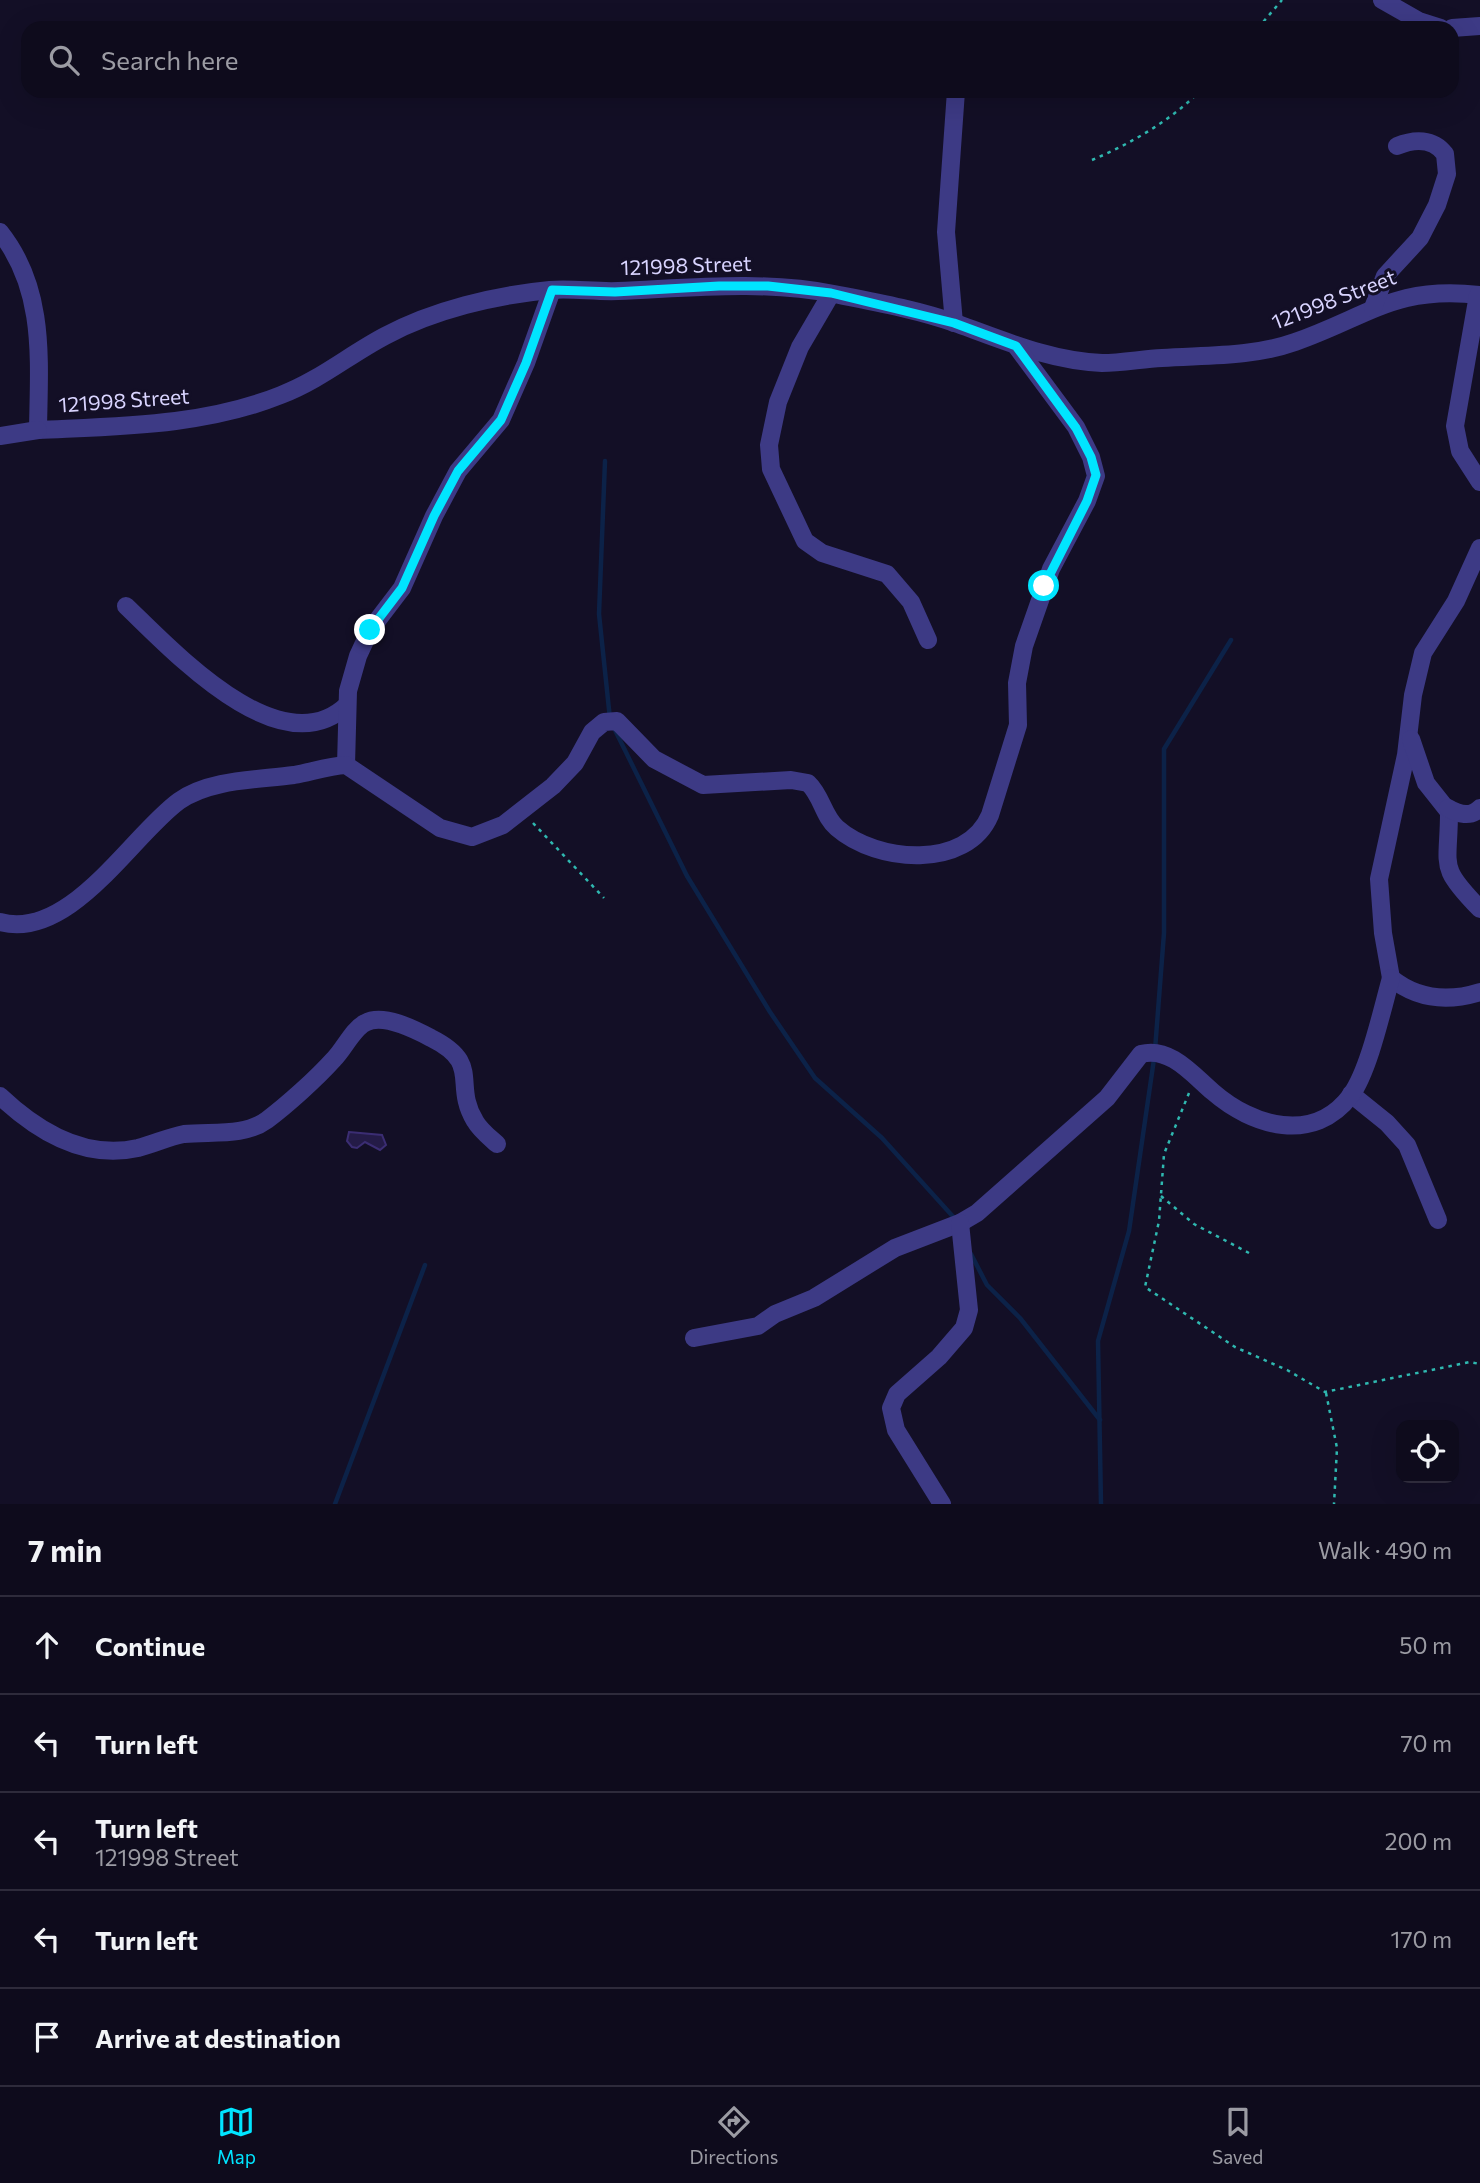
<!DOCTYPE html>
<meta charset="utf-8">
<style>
body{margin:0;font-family:Commissioner,sans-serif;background:#1c1929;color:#f1f3f6}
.controls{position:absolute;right:21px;bottom:21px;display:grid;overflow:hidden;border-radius:14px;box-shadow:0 7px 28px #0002}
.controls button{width:63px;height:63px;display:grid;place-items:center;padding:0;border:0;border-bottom:2px solid #2e2b3b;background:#0e0b1c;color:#f1f3f6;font:35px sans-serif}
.stop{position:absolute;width:21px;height:21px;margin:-16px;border:5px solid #00e5ff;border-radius:50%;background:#fff}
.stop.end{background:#00e5ff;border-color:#fff;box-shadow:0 2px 7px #0008}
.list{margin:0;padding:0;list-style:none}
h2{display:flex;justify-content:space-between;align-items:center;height:91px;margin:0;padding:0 28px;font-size:30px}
h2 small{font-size:23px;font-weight:400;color:#9b9ba3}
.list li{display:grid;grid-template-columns:46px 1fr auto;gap:21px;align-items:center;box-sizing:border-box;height:98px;padding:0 28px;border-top:2px solid #2e2b3b}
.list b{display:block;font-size:26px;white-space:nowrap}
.list p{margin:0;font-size:23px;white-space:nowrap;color:#9b9ba3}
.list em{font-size:23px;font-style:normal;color:#9b9ba3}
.icon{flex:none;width:38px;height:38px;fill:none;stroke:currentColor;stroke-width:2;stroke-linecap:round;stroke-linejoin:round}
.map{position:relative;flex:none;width:1480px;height:1504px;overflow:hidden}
.search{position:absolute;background:#0e0b1c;box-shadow:0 7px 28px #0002;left:21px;right:21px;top:21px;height:77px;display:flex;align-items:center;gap:18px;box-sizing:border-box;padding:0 24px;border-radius:21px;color:#9b9ba3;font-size:26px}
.sheet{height:581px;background:#0e0b1c}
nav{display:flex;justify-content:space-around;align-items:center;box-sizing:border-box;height:98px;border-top:2px solid #2e2b3b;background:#0e0b1c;font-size:19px;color:#9b9ba3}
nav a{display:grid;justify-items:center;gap:4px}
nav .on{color:#00e5ff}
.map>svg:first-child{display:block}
</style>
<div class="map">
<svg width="1480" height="1504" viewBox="0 0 1480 1504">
<rect width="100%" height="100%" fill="#130f26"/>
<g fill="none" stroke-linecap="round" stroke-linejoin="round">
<g stroke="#0c2248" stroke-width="4.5">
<path d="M605,461l-6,153 11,105"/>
<path d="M615,730l72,146 83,136 45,66 67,60 75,83"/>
<path d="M1155,1050l9,-117v-184l67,-109"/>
<path d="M971,1254l16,31 33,33 80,102"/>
<path d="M335,1504l90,-239"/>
<path d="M1101,1504l-3,-163 31,-110 25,-172"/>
</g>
</g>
<path fill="#241b47" stroke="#3b2d73" stroke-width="2" d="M349,1132l33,3 4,10 -6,5 -15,-8 -8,6 -5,-1 -5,-6z"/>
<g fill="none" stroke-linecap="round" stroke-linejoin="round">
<g stroke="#2fb8b0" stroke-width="2.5" stroke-dasharray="3.5 5" stroke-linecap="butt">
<path d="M1258,28l24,-28"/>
<path d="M1092,160c38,-16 78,-39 108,-69"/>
<path d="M533,823l71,75"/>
<path d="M1189,1093l-25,61 -5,67 -14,66 90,60 52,23 38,22 145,-30 10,2"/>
<path d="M1161,1196l33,28 55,29"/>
<path d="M1326,1393l11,55 -3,56"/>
</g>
<g stroke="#3d3a85" stroke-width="18">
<path d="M1382,0l37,21 22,7"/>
<path d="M1452,28l28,-2"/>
<path d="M0,232c46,58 39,128 38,198 82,-4 166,-4 243,-35 39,-15 68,-40 104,-59 48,-26 111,-41 165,-46 22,-2 45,2 68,1 72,-3 144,-11 216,3 41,8 85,16 124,30 47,17 93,37 144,39 20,0 40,-4 60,-5 44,-3 91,-1 133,-16 74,-26 101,-57 185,-47"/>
<path d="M831,294l-31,53 -22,55 -9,43 2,24 34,72 17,12 65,21 24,28 17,38"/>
<path d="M1478,295l-23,131 5,25 20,31"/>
<path d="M1373,308l12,-32 35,-38 17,-33 10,-31 -2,-20c-12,-16 -31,-15 -48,-8"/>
<path d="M954,323l-8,-91 10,-141"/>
<path d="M0,436l38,-6"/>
<path d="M1480,548l-24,53 -33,52 -10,42 -7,60 -27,124 4,54 8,45c26,21 57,24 89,14"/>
<path d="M126,606c47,45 155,162 221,99"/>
<path d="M1411,739l15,44 23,29c0,56 -12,53 31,97"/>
<path d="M346,765l2,-74 10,-35 12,-26 32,-42 32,-72 24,-45 43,-51 25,-57 26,-73"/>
<path d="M1448,808c10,6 23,10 32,0"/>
<path d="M0,922c70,19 131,-86 179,-121 31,-22 79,-21 115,-26 17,-3 34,-9 52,-10l94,63 32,9 31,-12 50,-39 22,-23 17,-31 12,-10 13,-1 37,38 49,26 88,-5 17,3c14,13 15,33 29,45 40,35 130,42 153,-13l28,-90 -1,-42 7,-37 27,-77 36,-68 9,-25 -5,-19 -15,-30 -60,-81"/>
<path d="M1351,1094l36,29 20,22 31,75"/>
<path d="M0,1096c37,35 85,64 138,52 16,-4 30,-11 46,-14 27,-3 60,3 83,-14 21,-16 49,-41 67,-61 10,-10 19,-30 31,-36 18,-10 49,6 66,15 52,26 21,45 44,83 5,9 14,16 22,23"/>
<path d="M694,1338l64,-12 17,-12 39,-16 81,-50 65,-25 17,-10 130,-115 34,-44c29,-8 52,21 72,38 39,34 101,53 138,3 18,-25 31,-85 40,-117"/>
<path d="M942,1504l-46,-74 -5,-22 6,-14 42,-37 25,-29 5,-18 -9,-87"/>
</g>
</g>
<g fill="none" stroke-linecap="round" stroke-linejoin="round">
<path stroke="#00e5ff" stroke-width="9" d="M370,630l32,-42 32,-72 24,-45 43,-51 25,-57 26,-73 63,2 104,-6h49l63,7 123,30 62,23 60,82 15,29 5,18 -9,26 -43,85"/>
</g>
<g text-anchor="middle" stroke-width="6" stroke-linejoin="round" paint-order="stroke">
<g font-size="21" fill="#d9d4ff" stroke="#130f26">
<text transform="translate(686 266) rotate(-2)" y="7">121998 Street</text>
<text transform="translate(1334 300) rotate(-21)" y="7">121998 Street</text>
<text transform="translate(124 401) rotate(-4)" y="7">121998 Street</text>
</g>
</g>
</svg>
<div class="controls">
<button><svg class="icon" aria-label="locate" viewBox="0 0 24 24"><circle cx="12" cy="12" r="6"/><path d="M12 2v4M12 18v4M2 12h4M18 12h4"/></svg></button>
</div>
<div class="stop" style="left:1044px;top:586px"></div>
<div class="stop end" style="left:370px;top:630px"></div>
<div class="search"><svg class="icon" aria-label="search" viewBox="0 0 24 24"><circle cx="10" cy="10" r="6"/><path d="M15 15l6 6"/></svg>Search here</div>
</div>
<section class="sheet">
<h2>7 min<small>Walk · 490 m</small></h2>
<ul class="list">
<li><svg class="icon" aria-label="ahead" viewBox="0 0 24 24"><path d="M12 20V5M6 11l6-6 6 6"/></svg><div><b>Continue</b></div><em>50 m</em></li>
<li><svg class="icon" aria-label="left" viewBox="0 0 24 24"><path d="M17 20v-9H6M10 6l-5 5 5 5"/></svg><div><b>Turn left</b></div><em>70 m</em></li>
<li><svg class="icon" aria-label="left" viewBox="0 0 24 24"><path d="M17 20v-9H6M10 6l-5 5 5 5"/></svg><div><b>Turn left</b><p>121998 Street</p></div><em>200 m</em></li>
<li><svg class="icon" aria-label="left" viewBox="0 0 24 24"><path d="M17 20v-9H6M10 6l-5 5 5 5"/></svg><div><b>Turn left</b></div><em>170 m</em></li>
<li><svg class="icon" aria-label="arrive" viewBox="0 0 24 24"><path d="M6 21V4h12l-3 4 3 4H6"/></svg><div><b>Arrive at destination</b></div></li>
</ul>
</section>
<nav>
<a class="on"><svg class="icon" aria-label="map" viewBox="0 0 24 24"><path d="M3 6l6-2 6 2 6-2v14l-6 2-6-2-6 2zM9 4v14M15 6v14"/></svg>Map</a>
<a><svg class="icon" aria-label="directions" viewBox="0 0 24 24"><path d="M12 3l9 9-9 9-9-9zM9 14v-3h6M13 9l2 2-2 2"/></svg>Directions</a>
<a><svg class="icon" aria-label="saved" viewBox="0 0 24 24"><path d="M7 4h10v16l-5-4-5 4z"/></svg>Saved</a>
</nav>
